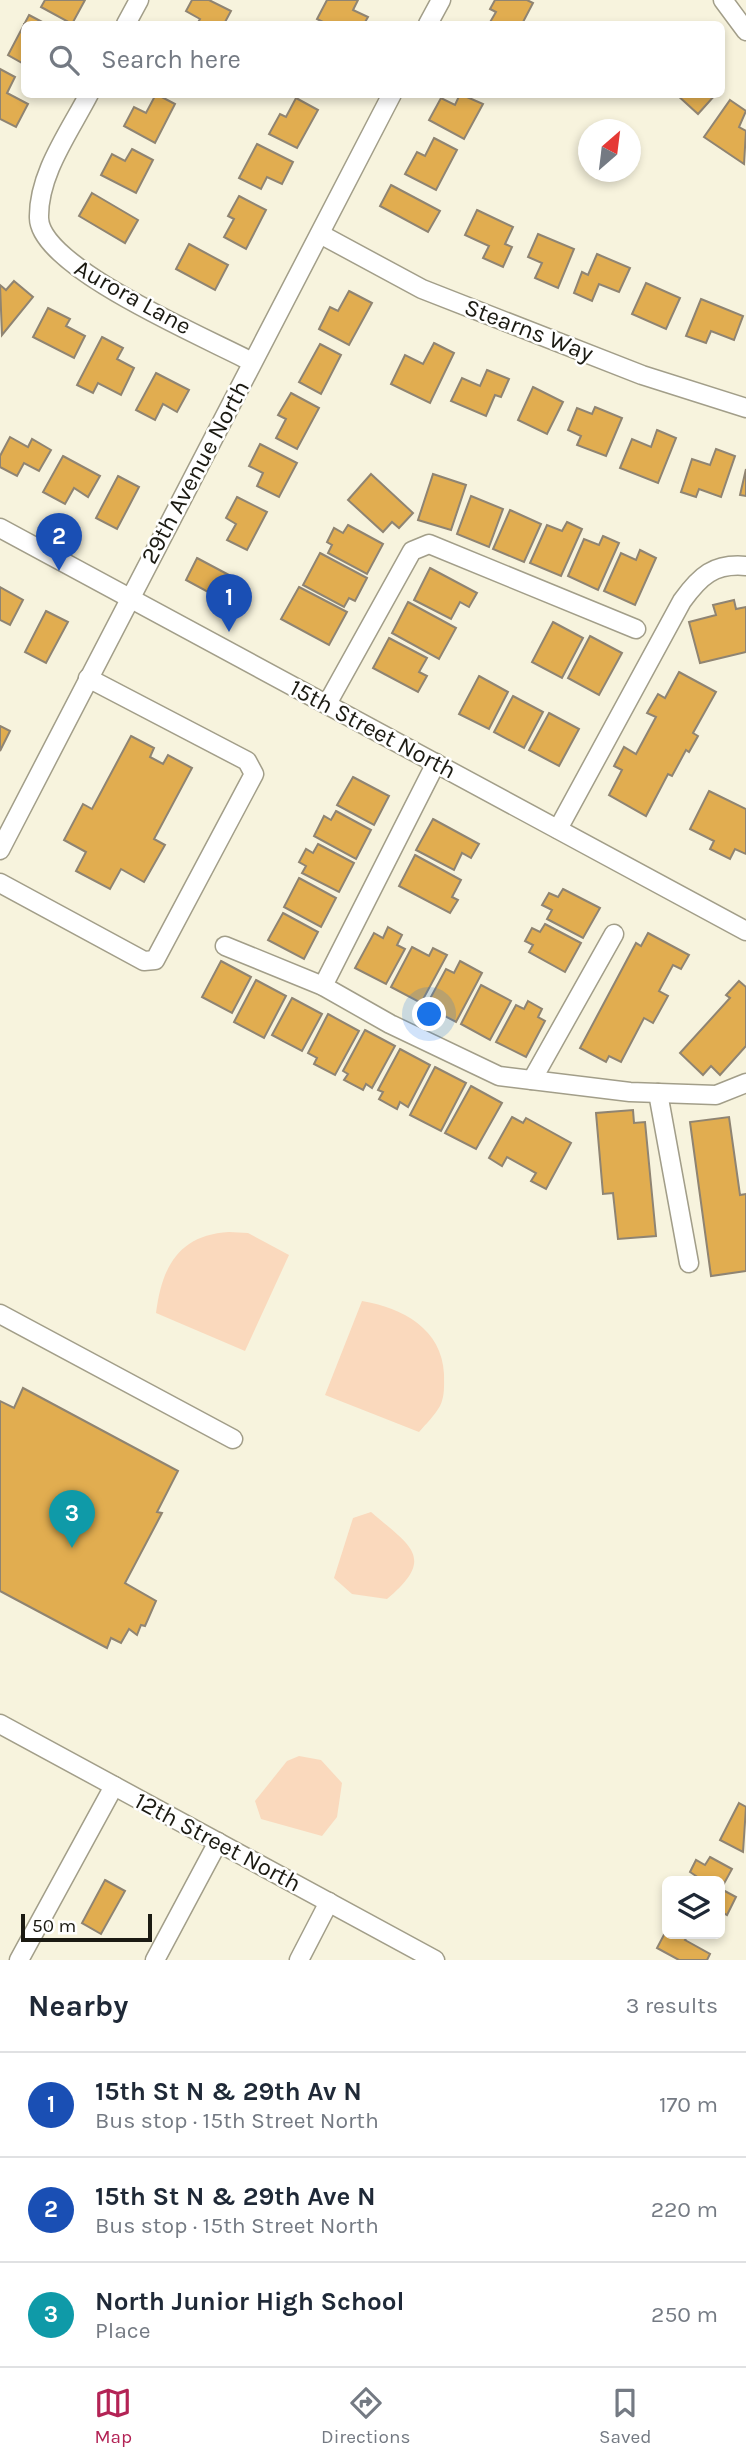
<!DOCTYPE html>
<meta charset="utf-8">
<style>
body{margin:0;font-family:Karla,sans-serif;background:#f6f6f7;color:#1f2937}
.controls{position:absolute;right:21px;bottom:21px;display:grid;overflow:hidden;border-radius:10px;box-shadow:0 4px 10px #0003}
.controls button{width:63px;height:63px;display:grid;place-items:center;padding:0;border:0;border-bottom:2px solid #e0e1e3;background:#fff;color:#1f2937;font:35px sans-serif}
.compass{position:absolute;left:578px;top:119px;width:63px;height:63px;border-radius:50%;background:#fff;box-shadow:0 4px 10px #0003;rotate:28deg}
.scale{position:absolute;left:21px;bottom:18px;width:131px;box-sizing:border-box;padding-left:7px;border:4px solid #1b1a12;border-top:0;font-size:19px;line-height:24px;white-space:nowrap;color:#1b1a12;-webkit-text-stroke:5px #fff;paint-order:stroke}
.you{position:absolute;left:430px;top:1015px;width:24px;height:24px;margin:-18px;border:5px solid #fff;border-radius:50%;background:#1a73e8;box-shadow:0 0 0 10px #1a73e833}
.badge{display:grid;place-items:center;width:46px;height:46px;border-radius:50%;background:#b32355;color:#fff;font-size:23px;font-weight:700}
.pin{position:absolute;translate:-50% -58px;filter:drop-shadow(0 2px 4px #0008)}
.pin::after{content:'';position:absolute;top:37px;width:24px;height:21px;background:inherit;clip-path:polygon(0 0,100% 0,50% 100%)}
.list{margin:0;padding:0;list-style:none}
h2{display:flex;justify-content:space-between;align-items:center;height:91px;margin:0;padding:0 28px;font-size:30px}
h2 small{font-size:23px;font-weight:400;color:#747a83}
.list li{display:grid;grid-template-columns:46px 1fr auto;gap:21px;align-items:center;box-sizing:border-box;height:105px;padding:0 28px;border-top:2px solid #e0e1e3}
.list b{display:block;font-size:26px;white-space:nowrap}
.list p{margin:0;font-size:23px;white-space:nowrap;color:#747a83}
.list em{font-size:23px;font-style:normal;color:#747a83}
.icon{flex:none;width:38px;height:38px;fill:none;stroke:currentColor;stroke-width:2;stroke-linecap:round;stroke-linejoin:round}
.map{position:relative;flex:none;width:746px;height:1960px;overflow:hidden}
.search{position:absolute;background:#fff;box-shadow:0 4px 10px #0003;left:21px;right:21px;top:21px;height:77px;display:flex;align-items:center;gap:18px;box-sizing:border-box;padding:0 24px;border-radius:10px;color:#747a83;font-size:26px}
.sheet{height:406px;background:#fff}
nav{display:flex;justify-content:space-around;align-items:center;box-sizing:border-box;height:98px;border-top:2px solid #e0e1e3;background:#fff;font-size:19px;color:#747a83}
nav a{display:grid;justify-items:center;gap:4px}
nav .on{color:#b32355}
.map>svg:first-child{display:block}
</style>
<div class="map">
<svg width="746" height="1960" viewBox="0 0 746 1960">
<rect width="100%" height="100%" fill="#f7f3dd"/>
<g fill="#fad9bd">
<path d="M229,1232l19,1 41,22 -44,96 -89,-38c6,-47 23,-78 73,-81z"/>
<path d="M362,1301c41,7 80,28 82,73 0,11 1,22 -4,32 -5,9 -14,18 -21,26l-94,-37z"/>
<path d="M371,1512c39,34 66,45 16,87l-35,-5 -18,-16 19,-60z"/>
<path d="M299,1756l22,4 21,23 -5,34 -15,19 -61,-17 -6,-18 32,-40z"/>
</g>
<g fill="#e1ad50" stroke="#8f8472" stroke-width="2">
<path d="M45,0h40l-13,24 -31,-17z"/>
<path d="M192,0h17l22,11 -7,13h-27l3,-5 -14,-8z"/>
<path d="M327,0h31l-5,10 15,7 -4,7h-37l-10,-5z"/>
<path d="M495,0h32l6,3 -11,21h-33l7,-12 -6,-3z"/>
<path d="M29,15l17,9h-22v40l-16,-9z"/>
<path d="M0,69l15,8 -8,16 21,11 -12,23 -16,-8z"/>
<path d="M156,94l19,10 -20,39 -31,-17 10,-19 12,6z"/>
<path d="M460,94l23,10 -19,35 -35,-19 12,-22 14,7z"/>
<path d="M676,94h40l-18,20z"/>
<path d="M296,98l22,12 -21,38 -28,-14 11,-20 6,3z"/>
<path d="M730,100l16,11 -7,16 7,4 -2,33 -40,-27z"/>
<path d="M434,138l23,12 -21,40 -31,-16 12,-22 8,4z"/>
<path d="M257,144l36,18 -11,22 -15,-7 -6,12 -22,-11z"/>
<path d="M132,149l21,11 -17,33 -35,-18 11,-21 13,7z"/>
<path d="M391,185l49,26 -12,21 -48,-26z"/>
<path d="M92,193l46,27 -13,23 -46,-27z"/>
<path d="M239,196l27,14 -20,39 -22,-12 10,-18 -6,-3z"/>
<path d="M477,210l36,17 -8,17 7,3 -9,20 -20,-9 6,-12 -24,-11z"/>
<path d="M538,234l36,15 -16,39 -23,-10 7,-15 -14,-6z"/>
<path d="M189,244l39,21 -13,25 -39,-21z"/>
<path d="M597,254l33,14 -11,24 -20,-8 -7,17 -18,-8 8,-21 6,3z"/>
<path d="M14,281l19,16 -31,38 -2,-50 6,5z"/>
<path d="M646,283l34,15 -14,31 -34,-15z"/>
<path d="M349,291l23,12 -23,42 -30,-16 11,-22 8,4z"/>
<path d="M701,299l42,17 -9,24 -23,-9 -5,12 -20,-7z"/>
<path d="M48,308l22,11 -4,7 19,10 -11,22 -41,-21z"/>
<path d="M102,337l21,11 -6,11 17,9 -13,27 -23,-12 -5,10 -16,-8z"/>
<path d="M434,343l20,10 -24,50 -39,-19 14,-29 18,9z"/>
<path d="M320,344l21,11 -20,39 -22,-12z"/>
<path d="M487,370l22,9 -8,18 -6,-2 -9,21 -35,-15 11,-23 18,8z"/>
<path d="M156,373l33,17 -12,22 -14,-8 -8,16 -19,-10z"/>
<path d="M533,387l30,15 -16,32 -29,-14z"/>
<path d="M291,393l28,15 -22,41 -21,-11 10,-19 -8,-4z"/>
<path d="M595,407l27,11 -16,38 -29,-11 4,-9 -13,-6 9,-22 15,6z"/>
<path d="M657,430l19,8 -18,45 -38,-15 12,-29 19,8z"/>
<path d="M10,437l18,10 4,-8 19,11 -12,21 -15,-8 -7,13 -17,-9v-11z"/>
<path d="M260,444l37,19 -18,34 -22,-11 6,-13 -14,-7z"/>
<path d="M716,449l19,7 -14,41 -22,-8 -3,8 -15,-5 11,-33 18,6z"/>
<path d="M63,456l37,20 -12,21 -14,-9 -9,16 -22,-12z"/>
<path d="M746,469v27l-6,-1z"/>
<path d="M371,474l42,39 -14,15 -7,-6 -9,10 -35,-32z"/>
<path d="M433,474l33,11 -15,45 -33,-10z"/>
<path d="M118,476l21,11 -22,42 -21,-11z"/>
<path d="M471,496l32,13 -14,38 -32,-13z"/>
<path d="M237,497l30,15 -20,38 -20,-10 9,-16 -10,-6z"/>
<path d="M510,510l31,14 -17,38 -31,-13z"/>
<path d="M567,522l15,7 -21,47 -31,-13 17,-38 15,6z"/>
<path d="M348,525l35,19 -16,30 -39,-21 4,-8 -5,-3 7,-14 9,5z"/>
<path d="M603,536l16,7 -21,47 -30,-14 16,-37 15,6z"/>
<path d="M640,550l16,8 -21,47 -31,-14 17,-38 15,7z"/>
<path d="M320,553l47,25 -12,23 -6,-3 -5,9 -41,-22z"/>
<path d="M197,558l47,25 -12,22 -46,-25z"/>
<path d="M430,568l47,25 -8,14 -9,-5 -9,17 -37,-19z"/>
<path d="M0,587l23,13 -13,25 -10,-5z"/>
<path d="M299,587l48,25 -18,33 -48,-26z"/>
<path d="M734,600l2,9 10,-2v45l-46,11 -11,-41 27,-7 -3,-10z"/>
<path d="M408,602l48,26 -17,31 -47,-26z"/>
<path d="M46,611l22,11 -22,41 -21,-11z"/>
<path d="M553,622l30,16 -21,40 -30,-16z"/>
<path d="M590,636l32,17 -23,42 -31,-17z"/>
<path d="M389,638l38,20 -8,14 8,4 -9,16 -45,-24z"/>
<path d="M679,672l37,20 -23,41 5,3 -9,16 -3,-2 -14,26 -4,-2 -22,42 -37,-21 13,-25 -8,-4 10,-19 12,7 20,-37 -9,-4 11,-19 7,4z"/>
<path d="M479,676l29,16 -19,37 -30,-15z"/>
<path d="M513,696l30,16 -19,36 -30,-16z"/>
<path d="M549,713l30,16 -20,37 -30,-16z"/>
<path d="M0,726l10,5 -10,20z"/>
<path d="M131,736l23,12 -4,9 13,7 5,-9 24,13 -38,71 11,6 -21,37 -23,-13 -11,20 -34,-18 10,-19 -22,-12 19,-36 9,5z"/>
<path d="M353,777l36,19 -15,29 -37,-20z"/>
<path d="M709,791l37,18v45l-11,-5 -5,10 -20,-10 4,-8 -24,-12z"/>
<path d="M336,811l35,19 -15,29 -42,-23 10,-20 7,4z"/>
<path d="M433,819l46,25 -8,14 -9,-5 -8,17 -38,-20z"/>
<path d="M318,844l36,19 -15,29 -37,-19 4,-7 -7,-4 7,-13 7,4z"/>
<path d="M415,855l46,25 -9,17 6,3 -8,13 -51,-27z"/>
<path d="M299,878l37,20 -15,29 -37,-20z"/>
<path d="M563,889l37,19 -17,30 -36,-19 5,-9 -10,-5 7,-12 9,4z"/>
<path d="M283,913l35,19 -14,27 -36,-19z"/>
<path d="M545,924l36,19 -16,29 -36,-20 4,-7 -8,-4 7,-13 8,4z"/>
<path d="M388,927l14,8 -5,10 8,4 -19,35 -31,-16 19,-35 9,5z"/>
<path d="M648,933l41,22 -8,14 -8,-4 -14,26 9,5 -15,27 -9,-5 -23,44 -12,-6 -3,6 -26,-14 56,-105 5,3z"/>
<path d="M412,947l17,9 4,-8 14,7 -26,48 -30,-16z"/>
<path d="M221,961l30,16 -19,36 -30,-16z"/>
<path d="M460,961l22,12 -26,49 -30,-16 20,-37 8,4z"/>
<path d="M256,980l30,16 -22,42 -30,-16z"/>
<path d="M739,981l7,6v59l-26,29 -9,-9 -8,9 -23,-22 50,-55 -4,-3z"/>
<path d="M481,985l30,16 -21,39 -29,-16z"/>
<path d="M292,998l30,16 -20,37 -30,-16z"/>
<path d="M528,1001l14,8 -4,8 7,4 -19,36 -30,-15 20,-37 8,4z"/>
<path d="M328,1014l31,17 -24,44 -21,-11 3,-6 -9,-5z"/>
<path d="M365,1030l30,16 -23,42 -6,-4 -3,6 -19,-10 4,-6 -5,-3z"/>
<path d="M400,1049l30,16 -22,42 -8,-5 -3,7 -18,-10 4,-7 -5,-2z"/>
<path d="M435,1067l31,16 -25,48 -31,-16z"/>
<path d="M471,1086l31,17 -26,46 -31,-16z"/>
<path d="M633,1110l1,13 11,-1 11,114 -38,3 -5,-46 -10,1 -7,-81z"/>
<path d="M512,1117l11,6 3,-5 45,25 -25,46 -15,-8 5,-8 -29,-16 -5,9 -13,-8z"/>
<path d="M729,1117l11,78 6,-1v77l-35,5 -21,-154z"/>
<path d="M23,1388l155,83 -21,41 5,1 -37,70 31,18 -11,25 -4,-1 -4,10 -8,-6 -8,14 -10,-5 -4,10 -107,-57v-190l14,7z"/>
<path d="M739,1803l7,4 -3,45 -23,-12z"/>
<path d="M710,1857l22,12 -11,20 15,8 -9,18 -7,-4v-30h-23l2,-3 -9,-6 6,-12 9,5z"/>
<path d="M105,1880l20,11 -24,43 -19,-11z"/>
<path d="M667,1929v5h22l-4,6 25,14 -3,6h-28l-22,-12z"/>
</g>
<g fill="none" stroke-linecap="round" stroke-linejoin="round">
<g stroke="#a29e89" stroke-width="21">
<g id="minor">
<path d="M723,0l23,31"/>
<path d="M126,24l13,-24"/>
<path d="M428,24l13,-24"/>
<path d="M89,94c-19,37 -51,80 -50,124 1,50 170,121 213,144"/>
<path d="M320,234l102,55 220,86 104,33"/>
<path d="M0,528l746,403"/>
<path d="M327,704l85,-153 17,-7 207,85"/>
<path d="M558,829l124,-228c18,-25 32,-38 64,-35"/>
<path d="M0,850l392,-756"/>
<path d="M0,883l144,78 11,-1 99,-186 -7,-13 -159,-83"/>
<path d="M225,946l98,40 67,38 109,52 131,16 86,3 30,-12"/>
<path d="M323,986l113,-223"/>
<path d="M532,1080l82,-146"/>
<path d="M658,1093l31,170"/>
<path d="M0,1314l233,125"/>
<path d="M0,1724l435,236"/>
<path d="M19,1960l95,-174"/>
<path d="M155,1960l63,-118"/>
<path d="M299,1960l30,-58"/>
</g>
</g>
<use href="#minor" stroke="#fff" stroke-width="18"/>
</g>
<g text-anchor="middle" stroke-width="5" stroke-linejoin="round" paint-order="stroke">
<g font-size="24" fill="#1b1a12" stroke="#fff">
<text transform="translate(133 297) rotate(29)" y="8">Aurora Lane</text>
<text transform="translate(529 330) rotate(21)" y="8">Stearns Way</text>
<text transform="translate(195 472) rotate(-62)" y="8">29th Avenue North</text>
<text transform="translate(373 729) rotate(28)" y="8">15th Street North</text>
<text transform="translate(218 1842) rotate(28)" y="8">12th Street North</text>
</g>
</g>
</svg>
<div class="controls">
<button><svg class="icon" aria-label="layers" viewBox="0 0 24 24"><path d="M12 4l9 5-9 5-9-5zM3 14l9 5 9-5"/></svg></button>
</div>
<svg class="compass" viewBox="-18 -18 36 36"><path d="M0-13l5 13h-10z" fill="#e53935"/><path d="M0 13l5-13h-10z" fill="#747a83"/></svg>
<div class="scale">50 m</div>
<div class="you"></div>
<div class="pin badge" style="left:229px;top:632px;background:#1a4fb4">1</div>
<div class="pin badge" style="left:59px;top:571px;background:#1a4fb4">2</div>
<div class="pin badge" style="left:72px;top:1548px;background:#0f9aa8">3</div>
<div class="search"><svg class="icon" aria-label="search" viewBox="0 0 24 24"><circle cx="10" cy="10" r="6"/><path d="M15 15l6 6"/></svg>Search here</div>
</div>
<section class="sheet">
<h2>Nearby<small>3 results</small></h2>
<ul class="list">
<li><span class="badge" style="background:#1a4fb4">1</span><div><b>15th St N &amp; 29th Av N</b><p>Bus stop · 15th Street North</p></div><em>170 m</em></li>
<li><span class="badge" style="background:#1a4fb4">2</span><div><b>15th St N &amp; 29th Ave N</b><p>Bus stop · 15th Street North</p></div><em>220 m</em></li>
<li><span class="badge" style="background:#0f9aa8">3</span><div><b>North Junior High School</b><p>Place</p></div><em>250 m</em></li>
</ul>
</section>
<nav>
<a class="on"><svg class="icon" aria-label="map" viewBox="0 0 24 24"><path d="M3 6l6-2 6 2 6-2v14l-6 2-6-2-6 2zM9 4v14M15 6v14"/></svg>Map</a>
<a><svg class="icon" aria-label="directions" viewBox="0 0 24 24"><path d="M12 3l9 9-9 9-9-9zM9 14v-3h6M13 9l2 2-2 2"/></svg>Directions</a>
<a><svg class="icon" aria-label="saved" viewBox="0 0 24 24"><path d="M7 4h10v16l-5-4-5 4z"/></svg>Saved</a>
</nav>
